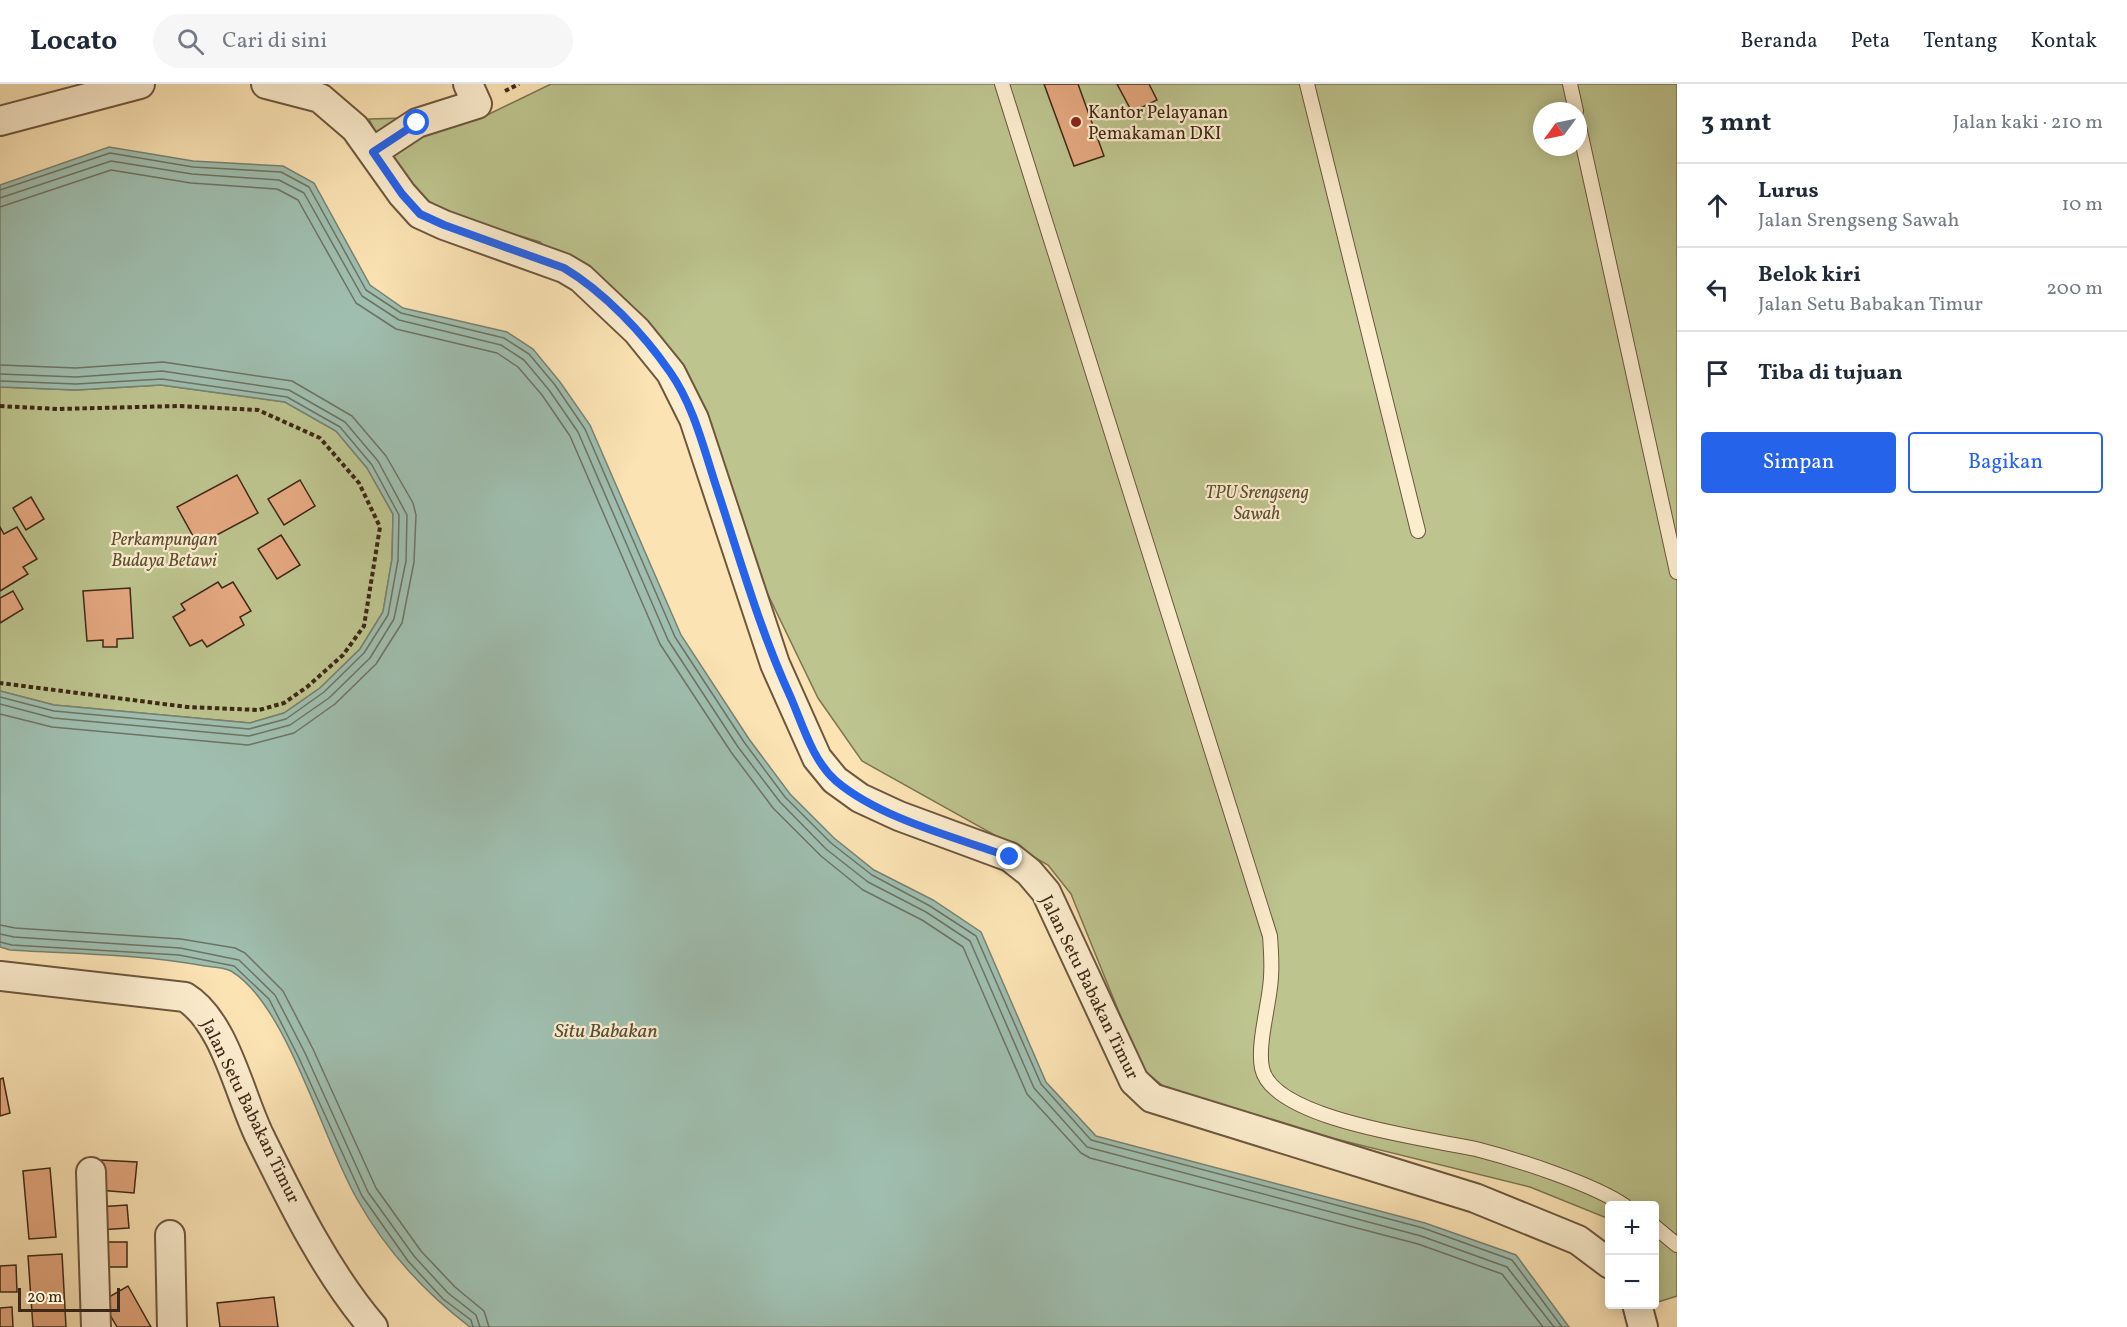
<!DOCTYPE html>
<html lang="id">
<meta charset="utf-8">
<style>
body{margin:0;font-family:Vollkorn,serif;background:#f6f6f7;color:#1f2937}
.controls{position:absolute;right:18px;bottom:18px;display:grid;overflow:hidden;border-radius:6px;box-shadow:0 3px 15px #0003}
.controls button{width:54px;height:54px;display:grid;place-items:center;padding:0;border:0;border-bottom:2px solid #e0e1e3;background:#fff;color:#1f2937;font:30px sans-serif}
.compass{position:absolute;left:1533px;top:18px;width:54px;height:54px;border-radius:50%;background:#fff;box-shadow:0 3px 15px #0003;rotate:237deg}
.scale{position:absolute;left:18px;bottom:15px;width:102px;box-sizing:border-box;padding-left:6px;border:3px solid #3e2816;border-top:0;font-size:16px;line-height:21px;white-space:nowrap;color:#3e2816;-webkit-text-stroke:4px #fcedce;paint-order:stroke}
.stop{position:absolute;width:18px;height:18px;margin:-14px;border:4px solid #2563eb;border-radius:50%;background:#fff}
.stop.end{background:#2563eb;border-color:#fff;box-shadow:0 2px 6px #0008}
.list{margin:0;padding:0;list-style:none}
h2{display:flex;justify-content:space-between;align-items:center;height:78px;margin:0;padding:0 24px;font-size:26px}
h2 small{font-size:20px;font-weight:400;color:#747a83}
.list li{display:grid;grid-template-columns:39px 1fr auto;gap:18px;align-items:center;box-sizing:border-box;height:84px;padding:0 24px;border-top:2px solid #e0e1e3}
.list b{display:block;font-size:22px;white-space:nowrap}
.list p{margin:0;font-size:20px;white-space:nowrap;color:#747a83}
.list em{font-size:20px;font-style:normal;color:#747a83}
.actions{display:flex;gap:12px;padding:18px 24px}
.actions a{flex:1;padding:14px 0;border:2px solid #2563eb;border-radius:6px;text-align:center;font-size:21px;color:#2563eb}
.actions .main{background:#2563eb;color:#fff}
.icon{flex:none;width:33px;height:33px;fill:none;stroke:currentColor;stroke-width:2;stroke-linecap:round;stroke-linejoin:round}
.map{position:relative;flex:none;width:1677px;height:1243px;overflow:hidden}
header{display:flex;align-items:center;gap:36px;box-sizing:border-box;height:84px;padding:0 30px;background:#fff;border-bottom:2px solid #e0e1e3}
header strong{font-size:28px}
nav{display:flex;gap:33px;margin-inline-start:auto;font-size:21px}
.search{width:420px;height:54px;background:#f6f6f7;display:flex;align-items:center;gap:15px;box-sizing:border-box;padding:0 21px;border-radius:33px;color:#747a83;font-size:22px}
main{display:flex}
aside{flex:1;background:#fff}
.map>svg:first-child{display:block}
</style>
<header>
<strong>Locato</strong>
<div class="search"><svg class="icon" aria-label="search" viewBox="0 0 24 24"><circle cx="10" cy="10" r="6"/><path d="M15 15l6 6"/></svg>Cari di sini</div>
<nav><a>Beranda</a><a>Peta</a><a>Tentang</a><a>Kontak</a></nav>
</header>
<main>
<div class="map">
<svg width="1677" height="1243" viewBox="0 0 1677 1243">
<rect width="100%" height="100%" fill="#fbe3b4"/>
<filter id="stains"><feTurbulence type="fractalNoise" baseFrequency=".00333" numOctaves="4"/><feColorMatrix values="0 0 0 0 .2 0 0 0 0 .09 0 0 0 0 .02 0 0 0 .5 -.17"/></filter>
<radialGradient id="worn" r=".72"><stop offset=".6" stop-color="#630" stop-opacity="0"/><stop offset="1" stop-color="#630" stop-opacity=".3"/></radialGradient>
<g fill="#bdc48e" stroke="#7e7652" stroke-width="1.5" fill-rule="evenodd">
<path d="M551,0h1126v1212l-22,7 -1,-97h-44l-1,13 -79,-32 -348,-86 -40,-32 -71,-175 -23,-29 -186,-104 -44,-63 -137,-283 -66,-101 -75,-72 -127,-39 -44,-84 116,-3zM1542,27h36v36h-36z"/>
<path d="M161,301l124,17 51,29 31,37 26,46 -1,45 -9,53 -23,37 -40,39 -36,25 -34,10 -196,-18 -54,-14v-304l76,3z"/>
</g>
<path fill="#9fbeaf" stroke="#788272" stroke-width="1.5" d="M109,63l84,14 90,5 31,17 56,102 33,23 104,24 26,17 27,33 30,43 91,210 68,104 41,55 44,44 40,32 59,30 48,32 65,150 50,54 329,87 91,32 53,72h-1099c-46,-35 -85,-78 -113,-128 -34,-58 -70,-195 -126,-228 -7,-4 -19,-4 -26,-5 -64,-12 -130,-12 -195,-16l-10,-3v-256l54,14 196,18 34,-10 36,-25 40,-39 23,-37 9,-53 1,-45 -26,-46 -31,-37 -51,-29 -124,-17 -85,5 -76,-3v-202z"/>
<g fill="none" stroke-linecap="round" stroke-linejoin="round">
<g stroke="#6e7362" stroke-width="1.5">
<path d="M0,106l110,-37 83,14 88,5 28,15 57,103 35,23 103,25 25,16 26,31 30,44 90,208 69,105 41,55 46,46 41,32 58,31 46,30 65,148 50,56 332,88 89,32 50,67"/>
<path d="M0,114l111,-37 81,13 87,6 25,13 58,103 37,24 102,25 23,15 25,30 29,42 90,208 70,107 42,55 46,47 42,33 58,30 44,29 64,147 53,59 334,89 86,31 47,60"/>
<path d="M0,123l111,-37 80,13 86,6 21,11 58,103 40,26 101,24 21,14 24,28 28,41 90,208 71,108 42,56 48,48 42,34 59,30 41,27 64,147 54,59 9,5 328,86 84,30 41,53"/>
<path d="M0,281l76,3 87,-6 129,19 60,35 34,40 27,47 3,12 -2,47 -12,61 -26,41 -41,40 -41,29 -46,12 -196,-18 -52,-13"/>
<path d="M0,290l76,3 86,-6 127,19 56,32 33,39 29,54 -1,46 -12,58 -24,39 -41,40 -39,27 -41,11 -196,-18 -53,-14"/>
<path d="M0,297l76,3 86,-5 125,18 53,30 32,38 27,50 -1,45 -10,55 -24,38 -40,39 -38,27 -37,10 -195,-18 -54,-14"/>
<path d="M0,841l15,3 166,11 54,9 10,5 38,38 30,58 63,139 45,63 34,36 29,24 5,16"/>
<path d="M0,850l14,3 166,11 59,12 36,35 30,58 63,139 46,64 34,37 28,22 4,12"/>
<path d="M0,858l12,3 167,10 55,11 35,33 29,57 64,140 46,65 35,38 28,21 2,7"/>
</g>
</g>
<g fill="#e5a880" stroke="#3e2816" stroke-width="1.5">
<path d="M1044,0h34l26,72 -30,10z"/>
<path d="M1117,0h32l8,16 -25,12z"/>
<path d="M237,391l21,38 -60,32 -21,-38z"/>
<path d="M300,396l15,26 -31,19 -16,-26z"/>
<path d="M31,413l13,22 -18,11 -13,-22z"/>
<path d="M0,443l4,7 13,-7 20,32 -14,8 5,7 -28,17z"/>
<path d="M281,451l19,30 -23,14 -19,-30z"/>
<path d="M218,498l4,6 11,-6 18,29 -11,6 4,8 -37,22 -5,-7 -12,6 -17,-29 12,-7 -4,-6z"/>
<path d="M130,504l3,50 -16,1v8h-14v-7l-16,1 -4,-50z"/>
<path d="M13,507l10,18 -23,14v-25z"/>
<path d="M3,994l7,35 -10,3v-37z"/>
<path d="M100,1076l37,2 -3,31 -36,-3z"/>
<path d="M50,1084l6,69 -27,2 -6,-68z"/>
<path d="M127,1121l2,23 -31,2 -1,-23z"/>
<rect x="100" y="1158" width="27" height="25"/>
<path d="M62,1170l4,73h-33l-5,-71z"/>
<path d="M16,1181l1,27h-17v-26z"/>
<path d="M128,1202l23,41h-34l-15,-26z"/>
<path d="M274,1213l4,30h-58l-3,-24z"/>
<path d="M12,1223l1,20h-13v-19z"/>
</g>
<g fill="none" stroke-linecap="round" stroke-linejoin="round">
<g stroke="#6d573e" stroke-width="16">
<g id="service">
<path d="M1002,0l268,852c1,13 2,27 1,41 -1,25 -14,67 -9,91 10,52 168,71 214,81 39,10 118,35 149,57"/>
<path d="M1307,0l111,447"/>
<path d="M1570,0l6,27"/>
<path d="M1578,38l99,450"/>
<path d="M1654,1142l23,19"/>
</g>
</g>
<g stroke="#6d573e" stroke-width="32">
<g id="minor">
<path d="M266,0l54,14 35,30 47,66 18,20 24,11 120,43 17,10 56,53 34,42 23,46 81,245 42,94 18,22 25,18 39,18 111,41 19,15 17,20 88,189 18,17 323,100 103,42 32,24"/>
<path d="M0,37l140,-37"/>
<path d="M373,68l44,-29 60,-19 -9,-20"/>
<path d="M0,892l185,21c40,24 55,100 75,140 32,65 66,135 113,190"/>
<path d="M91,1088l5,155"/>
<path d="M170,1151l2,92"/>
<path d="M1637,1220l6,23"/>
</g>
</g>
<g stroke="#3e2816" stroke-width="4" stroke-dasharray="4.5 3" stroke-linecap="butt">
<path d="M505,7l14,-7"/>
<path d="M0,322l57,3 122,-3 79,4 62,28 39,45 21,44 -16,99 -21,29 -36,32 -23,16 -25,7 -72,-3 -187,-24"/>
</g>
<use href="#service" stroke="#fcedce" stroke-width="14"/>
<use href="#minor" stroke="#fcedce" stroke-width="28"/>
</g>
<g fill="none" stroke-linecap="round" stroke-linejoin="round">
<path stroke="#2563eb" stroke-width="8" d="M417,39l-44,29 29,42 18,20 24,11 120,43c40,24 79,65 106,104 24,34 34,78 47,117 23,70 43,142 74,209 12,28 22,63 45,83 45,38 119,56 174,76"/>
</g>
<circle fill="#8f2418" stroke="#fcedce" stroke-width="2" cx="1076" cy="38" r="6"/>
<g text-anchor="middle" stroke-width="4.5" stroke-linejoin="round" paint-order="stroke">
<g font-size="18" fill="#3e2816" stroke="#fcedce" text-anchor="start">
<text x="1088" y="34">Kantor Pelayanan<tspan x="1088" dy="21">Pemakaman DKI</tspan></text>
</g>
<g font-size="18" font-style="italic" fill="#5e4f34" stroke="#fcedce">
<text x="1257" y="414">TPU Srengseng<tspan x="1257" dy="21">Sawah</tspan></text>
<text x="164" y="461">Perkampungan<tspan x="164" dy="21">Budaya Betawi</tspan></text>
</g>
<g font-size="18" fill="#3e2816" stroke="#fcedce">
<text transform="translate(1090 903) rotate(64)" y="6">Jalan Setu Babakan Timur</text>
<text transform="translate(251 1027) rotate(64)" y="6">Jalan Setu Babakan Timur</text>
</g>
<g font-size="20" font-style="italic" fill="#564e3c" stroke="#fcedce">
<text x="606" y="953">Situ Babakan</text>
</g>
</g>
<rect width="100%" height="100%" filter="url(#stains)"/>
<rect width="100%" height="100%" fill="url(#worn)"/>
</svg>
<div class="controls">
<button>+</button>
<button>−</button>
</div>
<svg class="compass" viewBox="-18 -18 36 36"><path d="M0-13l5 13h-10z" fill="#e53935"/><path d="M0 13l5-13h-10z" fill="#747a83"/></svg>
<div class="scale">20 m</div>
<div class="stop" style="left:417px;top:39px"></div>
<div class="stop end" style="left:1010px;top:773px"></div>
</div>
<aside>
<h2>3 mnt<small>Jalan kaki · 210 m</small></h2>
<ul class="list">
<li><svg class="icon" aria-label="ahead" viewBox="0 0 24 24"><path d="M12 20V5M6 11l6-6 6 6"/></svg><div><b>Lurus</b><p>Jalan Srengseng Sawah</p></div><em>10 m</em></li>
<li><svg class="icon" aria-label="left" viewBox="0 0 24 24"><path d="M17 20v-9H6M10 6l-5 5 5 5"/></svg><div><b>Belok kiri</b><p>Jalan Setu Babakan Timur</p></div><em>200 m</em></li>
<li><svg class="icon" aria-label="arrive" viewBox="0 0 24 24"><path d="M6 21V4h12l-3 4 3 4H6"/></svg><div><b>Tiba di tujuan</b></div></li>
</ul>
<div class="actions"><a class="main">Simpan</a><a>Bagikan</a></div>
</aside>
</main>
